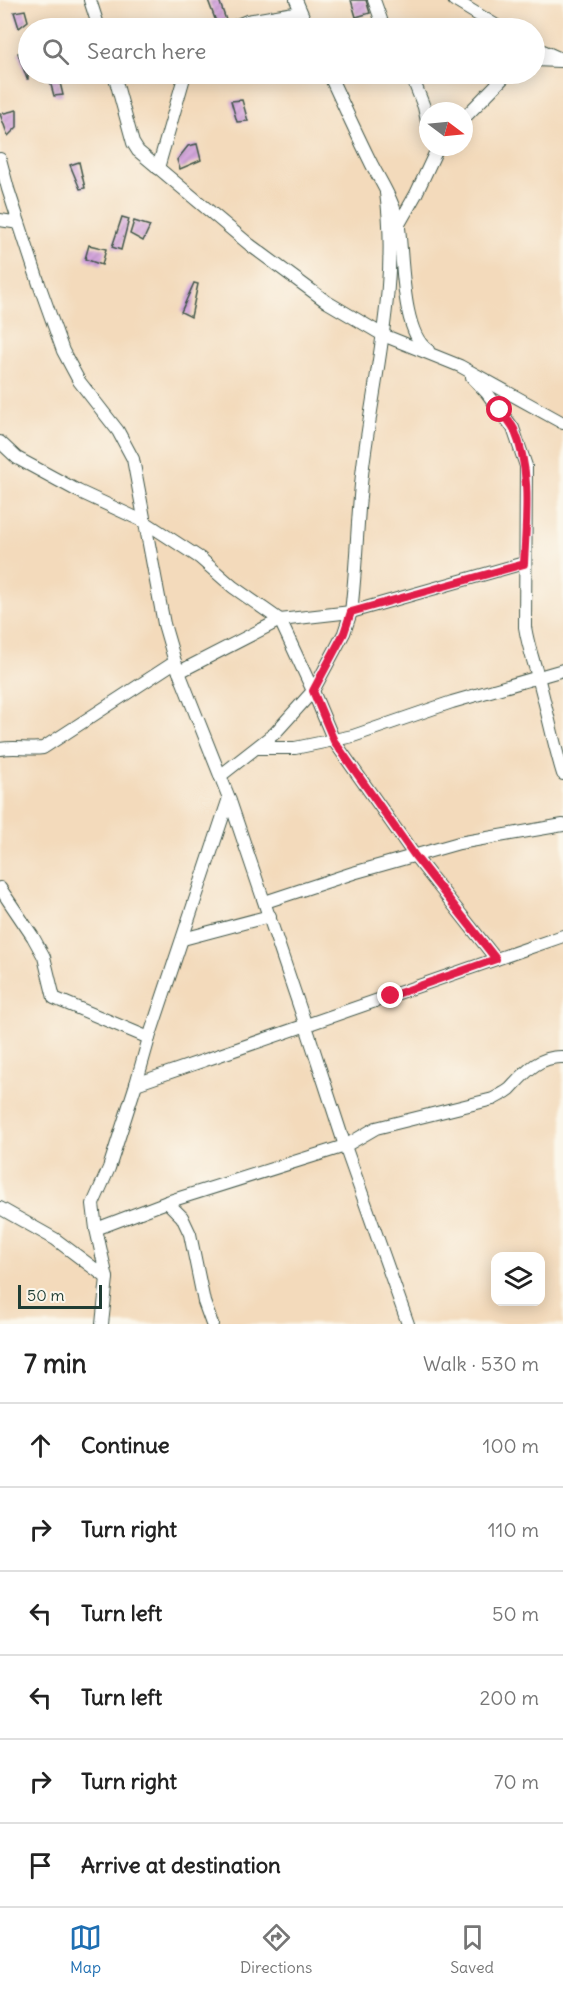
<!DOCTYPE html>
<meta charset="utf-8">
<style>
body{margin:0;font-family:Delius,sans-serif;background:#f6f6f6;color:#222}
.controls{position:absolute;right:18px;bottom:18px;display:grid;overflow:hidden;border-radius:12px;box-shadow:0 3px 15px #0003}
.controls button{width:54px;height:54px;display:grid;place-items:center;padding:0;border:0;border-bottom:2px solid #e0e0e0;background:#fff;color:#222;font:30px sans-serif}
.compass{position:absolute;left:419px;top:102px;width:54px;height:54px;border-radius:50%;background:#fff;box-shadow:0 3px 15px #0003;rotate:106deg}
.scale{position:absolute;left:18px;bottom:15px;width:84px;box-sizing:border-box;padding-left:6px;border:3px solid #1f3d34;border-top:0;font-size:16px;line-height:21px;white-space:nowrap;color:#1f3d34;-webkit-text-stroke:4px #fbf7ec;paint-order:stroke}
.stop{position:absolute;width:18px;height:18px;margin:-14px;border:4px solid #e11d48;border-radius:50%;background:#fff}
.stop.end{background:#e11d48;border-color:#fff;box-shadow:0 2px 6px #0008}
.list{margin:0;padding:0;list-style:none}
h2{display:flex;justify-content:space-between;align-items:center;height:78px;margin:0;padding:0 24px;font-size:26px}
h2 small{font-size:20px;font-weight:400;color:#767676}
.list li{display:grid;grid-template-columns:39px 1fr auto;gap:18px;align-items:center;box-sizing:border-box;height:84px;padding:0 24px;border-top:2px solid #e0e0e0}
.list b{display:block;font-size:22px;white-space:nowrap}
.list em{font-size:20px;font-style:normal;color:#767676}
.icon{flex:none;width:33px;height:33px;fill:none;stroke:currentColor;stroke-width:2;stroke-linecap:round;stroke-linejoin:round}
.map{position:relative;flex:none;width:563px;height:1324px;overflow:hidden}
.search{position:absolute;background:#fff;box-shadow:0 3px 15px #0003;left:18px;right:18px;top:18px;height:66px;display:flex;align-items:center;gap:15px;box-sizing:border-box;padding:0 21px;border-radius:33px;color:#767676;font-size:22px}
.sheet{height:582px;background:#fff}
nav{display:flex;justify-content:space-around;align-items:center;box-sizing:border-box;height:84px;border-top:2px solid #e0e0e0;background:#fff;font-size:16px;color:#767676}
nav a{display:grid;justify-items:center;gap:3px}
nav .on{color:#1f6fb2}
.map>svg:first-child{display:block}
</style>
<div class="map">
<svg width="563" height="1324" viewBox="0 0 563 1324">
<defs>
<pattern id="building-hatch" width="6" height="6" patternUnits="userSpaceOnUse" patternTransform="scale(1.5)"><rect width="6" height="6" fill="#cf9bda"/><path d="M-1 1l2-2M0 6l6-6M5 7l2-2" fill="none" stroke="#a780b2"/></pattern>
</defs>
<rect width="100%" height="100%" fill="#fbf7ec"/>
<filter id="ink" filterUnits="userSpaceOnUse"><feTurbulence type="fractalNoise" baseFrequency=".0167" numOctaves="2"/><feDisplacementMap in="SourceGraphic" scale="12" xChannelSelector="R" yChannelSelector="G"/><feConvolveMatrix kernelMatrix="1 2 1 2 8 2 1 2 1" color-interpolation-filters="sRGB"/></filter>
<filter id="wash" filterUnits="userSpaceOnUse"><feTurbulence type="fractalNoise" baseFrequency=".008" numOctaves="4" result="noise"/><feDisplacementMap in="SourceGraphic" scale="24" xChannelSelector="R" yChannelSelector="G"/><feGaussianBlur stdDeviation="1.35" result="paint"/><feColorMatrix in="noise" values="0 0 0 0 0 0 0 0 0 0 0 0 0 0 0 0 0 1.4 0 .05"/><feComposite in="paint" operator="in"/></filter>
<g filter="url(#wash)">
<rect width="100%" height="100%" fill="#f3dabb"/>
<g id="blocks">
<g fill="url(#building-hatch)">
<path d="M208,0h11l7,20 -8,7z"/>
<path d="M351,0h15l4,13 -14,4z"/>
<path d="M25,10l3,11 -9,7 -5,-16z"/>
<path d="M28,50v29h-1l-9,-26z"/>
<path d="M48,74h10l5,21 -9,1z"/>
<path d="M242,100l6,21 -11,1 -6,-21z"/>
<path d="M17,110v17l-9,9 -8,-22z"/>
<path d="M197,144l4,16 -21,9 -3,-9 11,-14z"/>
<path d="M79,162l6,26 -5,1 -10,-24z"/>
<path d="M122,217l7,2 -8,31 -9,-3z"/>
<path d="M134,221l16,5 -7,15 -13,-7z"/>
<path d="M89,245l17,4 -4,16 -17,-6z"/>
<path d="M194,283l4,1 -7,33 -10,-5z"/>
</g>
</g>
</g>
<g filter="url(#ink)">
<use href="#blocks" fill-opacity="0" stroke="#3f5548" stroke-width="1.5"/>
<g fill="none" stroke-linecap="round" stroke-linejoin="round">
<g stroke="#3f5548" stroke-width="14">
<g id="minor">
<path d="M90,0l9,28"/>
<path d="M296,0l12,28"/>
<path d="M374,0l10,28"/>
<path d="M454,0l46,28"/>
<path d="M230,28l17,-7 53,-9"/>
<path d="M534,47l29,13"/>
<path d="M534,60l26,1"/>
<path d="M114,74l19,69 5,8 112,94 77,57 56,33 77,31 103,57"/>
<path d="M329,74c14,30 28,61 43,91 10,18 25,43 27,63 4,30 3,106 29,122"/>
<path d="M411,74l13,33 4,19"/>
<path d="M464,118l43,-44"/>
<path d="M0,159l8,30 31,95 24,67 16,30 39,50 15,28 31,165 11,38 54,136 77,228 39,120 63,178"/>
<path d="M158,168l27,-94"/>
<path d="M0,220l19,3"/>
<path d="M399,224l17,-30 22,-47"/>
<path d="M472,377l15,16 26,35 13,38 -1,161c3,19 8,32 13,50 9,32 15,65 25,97"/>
<path d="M0,442l17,16 61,33 67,31 55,36 33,29 47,33 33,71 21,50 81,115 81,103"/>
<path d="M179,672l101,-52 71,-8 173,-49"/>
<path d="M258,748h37l58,-12 99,-34 111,-32"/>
<path d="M0,749c16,-3 27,1 43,-1l132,-86"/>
<path d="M220,776l55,-43 38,-42 31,-58 7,-21c6,-49 6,-98 12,-146 11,-89 36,-184 23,-273"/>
<path d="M0,888l33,49 11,20 10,41 95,40"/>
<path d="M265,902l88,-29 106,-30 104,-18"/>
<path d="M183,939l87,-23"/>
<path d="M136,1084l427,-148"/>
<path d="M167,1202l15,15 8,17 14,68 8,22"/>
<path d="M0,1208l55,31 52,39"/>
<path d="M96,1229l71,-27 178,-56 31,-18 117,-29c5,-3 12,-6 17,-10 15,-16 28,-33 53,-32"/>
<path d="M102,1324l5,-46 -11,-49 -3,-25 16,-36 27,-84 13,-46 80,-240"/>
</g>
</g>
<use href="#minor" stroke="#fff" stroke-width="12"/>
</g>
</g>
<g fill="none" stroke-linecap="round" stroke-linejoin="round" filter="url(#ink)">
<path stroke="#e11d48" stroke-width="8" d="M391,996l105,-37 -81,-103 -81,-115 -21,-50 31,-58 7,-21 173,-48c2,-45 8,-93 -10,-135 -3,-6 -9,-13 -14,-19"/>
</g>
</svg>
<div class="controls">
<button><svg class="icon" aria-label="layers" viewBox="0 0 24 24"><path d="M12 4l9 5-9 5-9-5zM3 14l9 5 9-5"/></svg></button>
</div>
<svg class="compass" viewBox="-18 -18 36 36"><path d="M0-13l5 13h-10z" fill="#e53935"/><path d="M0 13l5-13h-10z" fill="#767676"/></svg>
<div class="scale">50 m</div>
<div class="stop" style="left:500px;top:410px"></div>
<div class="stop end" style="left:391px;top:996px"></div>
<div class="search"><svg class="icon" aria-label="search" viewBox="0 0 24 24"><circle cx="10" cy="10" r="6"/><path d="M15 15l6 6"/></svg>Search here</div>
</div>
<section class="sheet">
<h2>7 min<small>Walk · 530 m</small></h2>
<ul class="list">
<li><svg class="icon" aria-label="ahead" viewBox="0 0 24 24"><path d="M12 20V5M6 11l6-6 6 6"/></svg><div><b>Continue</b></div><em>100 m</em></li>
<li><svg class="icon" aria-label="right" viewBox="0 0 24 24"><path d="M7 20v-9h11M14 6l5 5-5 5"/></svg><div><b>Turn right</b></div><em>110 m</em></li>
<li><svg class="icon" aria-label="left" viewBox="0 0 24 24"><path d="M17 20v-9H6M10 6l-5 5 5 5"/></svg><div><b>Turn left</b></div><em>50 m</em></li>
<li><svg class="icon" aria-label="left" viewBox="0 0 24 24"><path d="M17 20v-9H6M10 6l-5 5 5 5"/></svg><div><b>Turn left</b></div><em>200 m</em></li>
<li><svg class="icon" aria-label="right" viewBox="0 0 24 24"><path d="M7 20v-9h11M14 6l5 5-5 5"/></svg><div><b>Turn right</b></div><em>70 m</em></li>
<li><svg class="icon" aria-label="arrive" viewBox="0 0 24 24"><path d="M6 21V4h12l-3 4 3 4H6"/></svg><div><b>Arrive at destination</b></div></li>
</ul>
</section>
<nav>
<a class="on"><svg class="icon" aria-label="map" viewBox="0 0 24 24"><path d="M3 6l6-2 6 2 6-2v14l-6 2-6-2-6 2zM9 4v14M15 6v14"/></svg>Map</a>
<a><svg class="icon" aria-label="directions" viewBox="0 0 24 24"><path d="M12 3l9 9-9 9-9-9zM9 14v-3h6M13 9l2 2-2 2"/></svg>Directions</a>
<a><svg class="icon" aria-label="saved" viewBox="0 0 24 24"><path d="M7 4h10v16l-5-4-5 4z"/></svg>Saved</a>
</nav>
